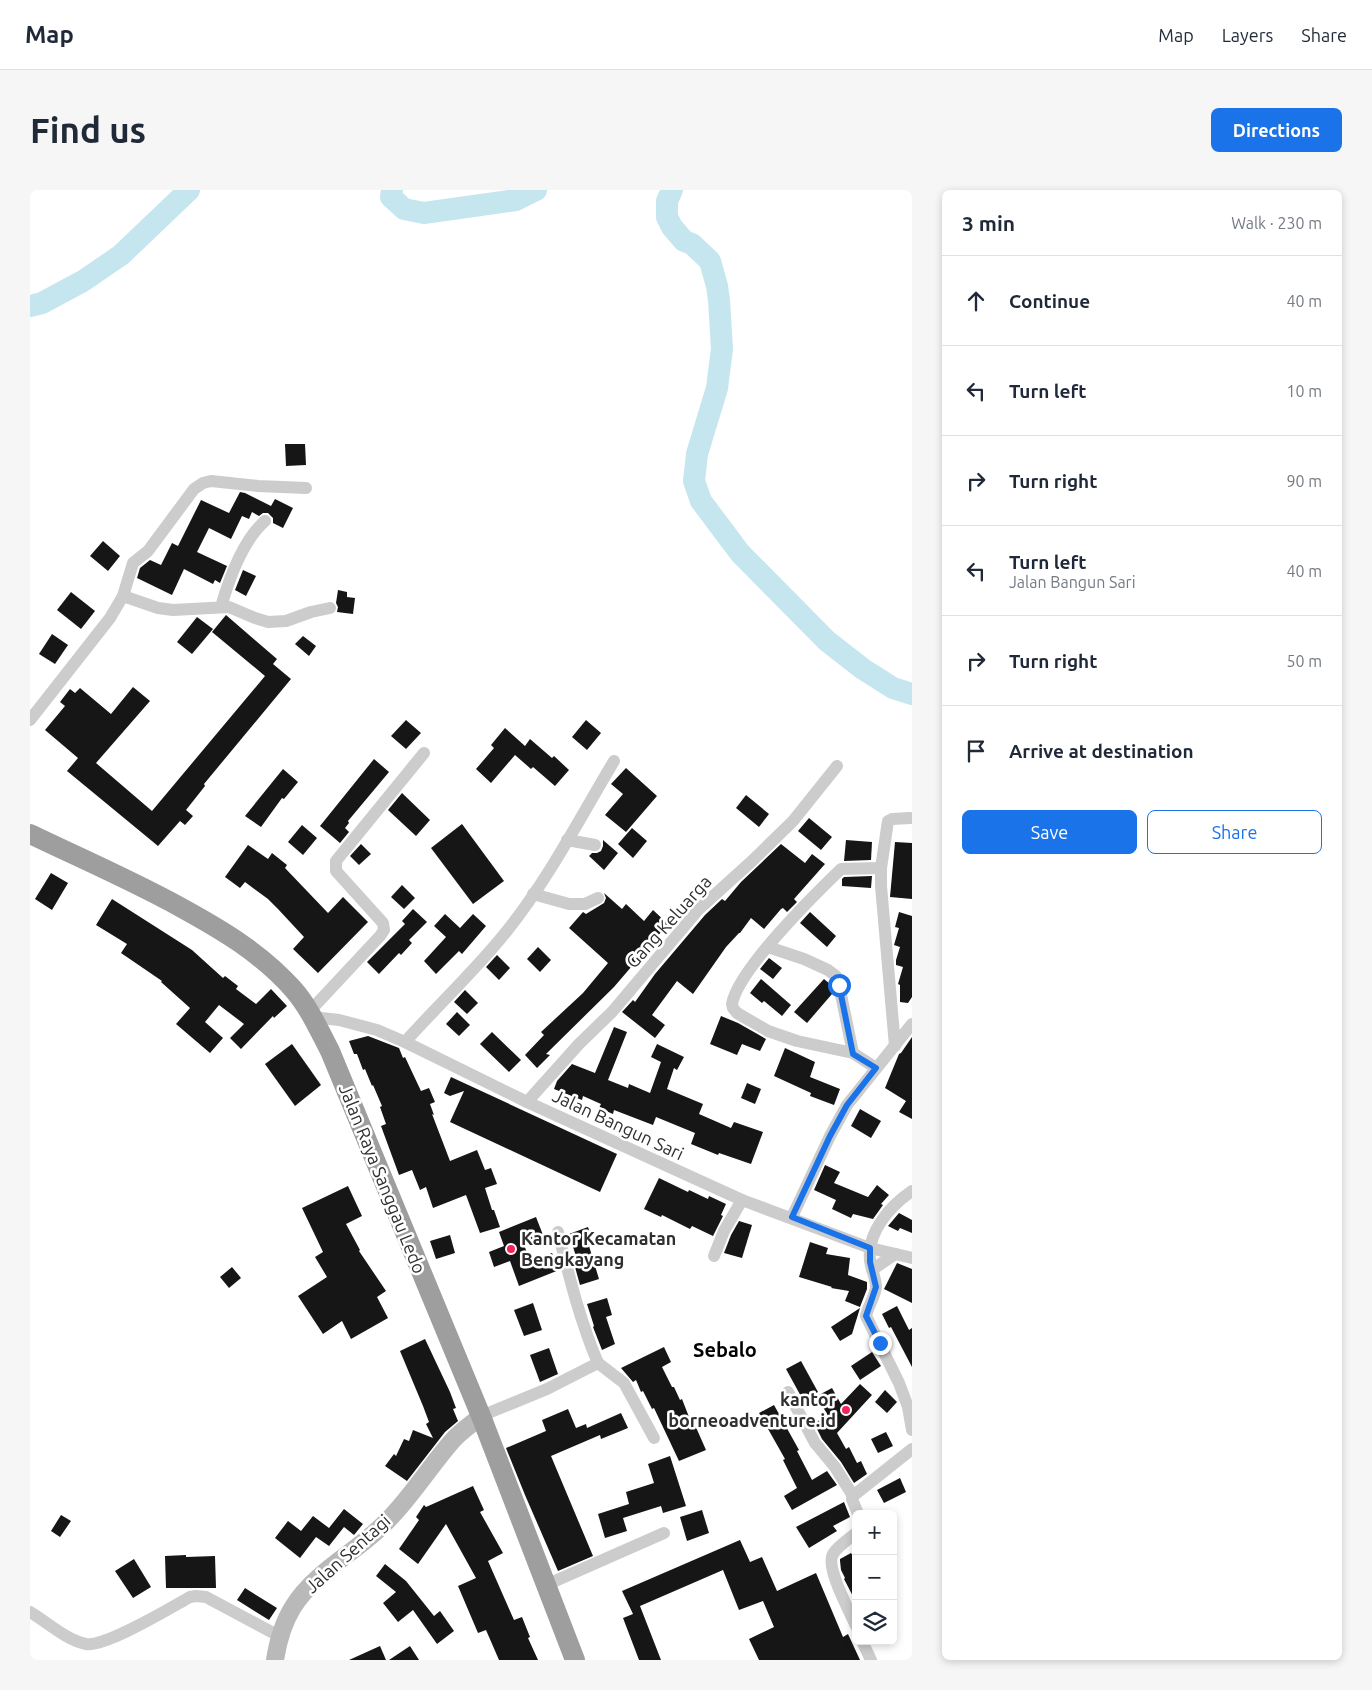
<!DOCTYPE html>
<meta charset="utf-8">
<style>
body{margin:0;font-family:Ubuntu,sans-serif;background:#f6f6f7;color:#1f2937}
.controls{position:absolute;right:15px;bottom:15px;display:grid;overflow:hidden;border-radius:8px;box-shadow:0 2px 8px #0003}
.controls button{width:45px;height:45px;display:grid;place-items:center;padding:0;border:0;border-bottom:1px solid #e0e1e3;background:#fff;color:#1f2937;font:25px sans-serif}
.stop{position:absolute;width:15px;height:15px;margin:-11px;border:4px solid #1a73e8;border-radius:50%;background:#fff}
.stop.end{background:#1a73e8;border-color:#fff;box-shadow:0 1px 5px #0008}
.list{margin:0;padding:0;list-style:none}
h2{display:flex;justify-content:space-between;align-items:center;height:65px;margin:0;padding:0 20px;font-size:21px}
h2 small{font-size:16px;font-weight:400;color:#747a83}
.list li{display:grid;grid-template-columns:32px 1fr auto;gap:15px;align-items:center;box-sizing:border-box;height:90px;padding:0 20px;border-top:1px solid #e0e1e3}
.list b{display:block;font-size:19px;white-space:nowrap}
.list p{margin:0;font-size:16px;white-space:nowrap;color:#747a83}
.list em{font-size:16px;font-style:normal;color:#747a83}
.actions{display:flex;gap:10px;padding:15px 20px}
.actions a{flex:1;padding:11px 0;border:1px solid #1a73e8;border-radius:8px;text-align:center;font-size:18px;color:#1a73e8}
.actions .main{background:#1a73e8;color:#fff}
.icon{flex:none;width:28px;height:28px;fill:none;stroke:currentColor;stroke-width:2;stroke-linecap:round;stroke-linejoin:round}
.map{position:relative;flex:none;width:882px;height:1470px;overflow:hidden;border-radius:8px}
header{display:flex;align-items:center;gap:30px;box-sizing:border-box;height:70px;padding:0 25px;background:#fff;border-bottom:1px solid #e0e1e3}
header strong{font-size:24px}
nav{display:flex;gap:28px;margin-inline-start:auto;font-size:18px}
.intro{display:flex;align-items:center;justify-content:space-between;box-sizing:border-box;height:120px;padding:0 30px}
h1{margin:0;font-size:35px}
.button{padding:12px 22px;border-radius:8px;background:#1a73e8;color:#fff;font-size:18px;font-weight:700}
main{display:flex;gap:30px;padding:0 30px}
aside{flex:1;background:#fff;border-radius:8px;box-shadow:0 2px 8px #0003}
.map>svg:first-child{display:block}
</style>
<header>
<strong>Map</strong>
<nav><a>Map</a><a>Layers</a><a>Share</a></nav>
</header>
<div class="intro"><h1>Find us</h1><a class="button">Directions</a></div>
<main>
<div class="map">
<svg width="882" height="1470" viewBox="0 0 882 1470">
<rect width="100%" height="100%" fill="#fff"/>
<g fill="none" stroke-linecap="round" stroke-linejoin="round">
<g stroke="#c6e6ef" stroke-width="22">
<path d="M362,0l-1,7 13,12 20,4 92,-13 20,-10"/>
<path d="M642,0l-5,11v16l5,10 12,14 8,3 18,17 7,25 2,14 3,49 -5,39 -20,66 -3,27 7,20 39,52 87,88 36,28 30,19 19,6"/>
<path d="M0,116l12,-3 41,-22 38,-26 68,-65"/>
</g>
</g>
<g fill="#161616">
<path d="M255,254h20l1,21 -20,1z"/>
<path d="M210,302l5,1 26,13 4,-7 18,9 -10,20 -10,-5v-5l-5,-5h-5l-4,3 -7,-4 -3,7 -7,-3 -11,23 -22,-11 -12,24 30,14 -7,17 -5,-3 -2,4 -29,-15 -12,26 -35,-17 3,-10 10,-8 11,5 11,-22 6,3 23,-46 28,13z"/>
<path d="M73,351l17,15 -12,15 -18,-15z"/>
<path d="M213,380l13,6 -10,20 -11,-6z"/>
<path d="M308,400l9,2v5l8,1 -2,16 -16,-2 1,-5 -2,-4z"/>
<path d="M41,402l24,19 -14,18 -24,-19z"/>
<path d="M196,425l51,44 -4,5 18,15 -87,105 1,2 -19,24 7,6 -8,9 -5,-4 -22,25 -91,-75 11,-13 -33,-28 20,-24 -5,-4 10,-13 5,4 5,-5 31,26 22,-27 17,14 -54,62 56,48 113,-135 -53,-44z"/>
<path d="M167,427l16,12 -21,25 -15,-12z"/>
<path d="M22,444l16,11 -13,19 -16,-10z"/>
<path d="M273,446l13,10 -7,10 -14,-12z"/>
<path d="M376,530l15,13 -15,16 -15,-13z"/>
<path d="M556,530l15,13 -14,17 -15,-13z"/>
<path d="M475,538l20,18 5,-7 22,19 2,-2 15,14 -14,16 -22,-19 -2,2 -16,-14 -24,28 -15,-14 18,-21 -3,-3z"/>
<path d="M344,569l15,13 -41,49 1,2 -4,5 4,4 -9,11 -20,-17z"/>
<path d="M596,578l31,28 -31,36 -21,-17 18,-21 -12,-10z"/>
<path d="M253,579l15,13 -14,17 -2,-1 -21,29 -16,-11z"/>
<path d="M372,603l28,27 -14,16 -28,-26z"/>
<path d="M716,605l23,19 -10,13 -23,-19z"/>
<path d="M779,628l23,19 -11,13 -23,-19z"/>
<path d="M432,634l42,57 -31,23 -42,-56z"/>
<path d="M272,635l15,13 -14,17 -15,-13z"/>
<path d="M602,638l15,13 -14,17 -15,-14z"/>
<path d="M573,650l15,13 -14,17 -15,-14 3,-3h5l4,-2 2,-5z"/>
<path d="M816,650l26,2 -1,18 -27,1z"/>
<path d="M865,652l17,1v56l-22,-2z"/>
<path d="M331,654l10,10 -12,11 -9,-9z"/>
<path d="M751,654l24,19 7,-9 13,10 -31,35 3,3 -10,10 -4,-4 -2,1 -17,20 -13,-11 -11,15h-1l-13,14 -33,47 -16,-13 -25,34 13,10 -10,13 -33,-26 11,-12 2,2 20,-28 50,-59 17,-16 3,2 16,-19z"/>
<path d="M218,655l20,14 4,-6 15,12 -2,3 43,45 15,-16 25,25 -50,51 -25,-24 11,-12 -26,-28 -10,-10 -23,-17 -5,6 -15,-11z"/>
<path d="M21,683l17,10 -16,27 -17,-11z"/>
<path d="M842,686l-1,12 -29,-2v-7l2,-2z"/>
<path d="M372,695l13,13 -11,11 -13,-12z"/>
<path d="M574,703l18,16 4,-5 18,17 9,-11 15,14 -54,63 -68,67 4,1 -13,13 -12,-13 19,-20 -3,-3 42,-39 25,-30 -39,-35 14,-16 3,2 18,-11 2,-5z"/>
<path d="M82,709l80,51 31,28 2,-2 13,10 -2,3 20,15 15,-15 16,17 -13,12 -1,-2 -32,33 -11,-11 14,-14 -25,-19 -14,17 18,16 -13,15 -34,-29 14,-16 -29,-26 1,-1 -41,-28 6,-9 -31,-19z"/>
<path d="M383,719l14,13 -18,18 3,3 -11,12 -2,-2 -20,21 -12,-12 38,-38 -3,-3z"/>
<path d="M780,722l26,24 -9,11 -27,-24z"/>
<path d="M869,722l13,4v81l-4,6 -8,-1v-17l-2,-1 5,-17 -7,-2v-5l4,-13 -6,-2 5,-17 -4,-1z"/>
<path d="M415,724l15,14 13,-14 13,12 -24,28 -3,-3 -23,23 -12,-13 22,-24 -12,-11z"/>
<path d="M508,757l13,13 -11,12 -13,-13z"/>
<path d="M467,765l13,13 -11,12 -13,-13z"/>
<path d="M739,768l13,10 -9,11 -13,-10z"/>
<path d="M731,789l30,26 -9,11 -18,-15 -2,2 -12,-10z"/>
<path d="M794,789l6,5 2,10 -25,29 -13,-11z"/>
<path d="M435,800l13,13 -11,11 -13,-12z"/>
<path d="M427,822l13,13 -11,11 -13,-12z"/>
<path d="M691,826l17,7 28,16 -6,12 -18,-7 -5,11 -27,-11z"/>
<path d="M584,837l13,5 -19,48 20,8 1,-4 21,9 11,-31 -10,-5 6,-13 27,13 -7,13 -3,-2 -7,21 36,15 -4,10 32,14 3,-6 29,10 -12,32 -32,-11 -1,2 -27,-11 4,-11 -39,-16 -3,8 -39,-15 -1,4 -14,-6 2,-4 -18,-8 -1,4 -28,-11 3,-8 15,-17 23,9z"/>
<path d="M462,842l29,28 -12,12 -29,-28z"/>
<path d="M338,846l31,12 4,10 2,-1 16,34 8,-3 6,14 -5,2 4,11 -2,-1 18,47 27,-11 8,20 6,-2 6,16 -12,4 7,22h2l6,17 -20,6 -14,-38 -33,13 -7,-21 -6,3 -8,-20 -13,5 -18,-49 5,-2 -6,-17 2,-1 -9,-21 -1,1 -7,-17 -2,1 -6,-16h-3l-5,-13z"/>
<path d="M882,847v82l-13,-7 7,-11 -21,-13 14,-34 2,-1z"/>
<path d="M262,854l29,41 -26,21 -30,-42z"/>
<path d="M755,858l30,14 -5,15 30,12 -6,16 -24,-9 1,-3 -37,-17z"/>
<path d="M421,887l166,77 -17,38 -150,-70 14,-31 -14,5 -6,-3z"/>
<path d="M717,893l14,6 -6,15 -14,-6z"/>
<path d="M830,919l21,12 -10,17 -20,-12z"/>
<path d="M795,975l15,7 -6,11 34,14 9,-12 12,10 -8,9 2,1 -10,14 -20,-5 -2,4 -19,-9 4,-9 -22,-10z"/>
<path d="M629,988l29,14 1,-2 19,9 1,-3 17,8 -5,11 2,1 -10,20 -21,-10 -2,3 -28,-14 -1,2 -17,-8z"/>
<path d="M318,996l14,30 -16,8 14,26 -1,1 27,40 -9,6 11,21 -37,21 -9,-18 -19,13 -25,-38 29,-19 -12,-20 8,-5 -21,-44z"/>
<path d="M869,1023l13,7v13l-12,-5 -2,3 -10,-5z"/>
<path d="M506,1027l7,18 -20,7 7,19 22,-8 7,17 -40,16 -9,-25 -16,6 -5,-15 15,-6 -5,-14z"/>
<path d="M709,1031l13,4 -10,33 -18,-5 7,-18z"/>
<path d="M558,1037l6,18 -5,1 10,33 -19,6 -5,-18 4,-1 -10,-32z"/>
<path d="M420,1045l5,18 -19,6 -6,-18z"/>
<path d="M780,1052l18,6 -2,6 24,4 -2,17 19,7v7l-7,18 -15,-6 4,-10 -18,-3 1,-1 -33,-10z"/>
<path d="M867,1073l15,6v34l-28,-14z"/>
<path d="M202,1077l9,11 -12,10 -9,-11z"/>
<path d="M577,1108l5,17 -6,2 9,27 -13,6 -9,-23 1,-1 -7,-22z"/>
<path d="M503,1113l9,27 -18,6 -10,-26z"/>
<path d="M867,1116l12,24 3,-2v39l-21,-40 -2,1 -7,-14z"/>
<path d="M830,1118l-8,26 -12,7 -9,-14z"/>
<path d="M395,1149l25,53 6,16 -3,1 5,12 -13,11 -38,49 -22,-15 9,-12 2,2 8,-17 5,2 4,-11 20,8 -7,-14 3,-2 -6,-16 -23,-55z"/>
<path d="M634,1157l7,15 -9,5 10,20h2l6,13 2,-1 7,18 2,-1 15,34 -27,11 -25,-53 -2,1 -9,-18 -2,1 -5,-12 -3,2 -12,-14z"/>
<path d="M519,1158l9,26 -18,8 -10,-27z"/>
<path d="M842,1162l9,14 -21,14 -9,-14z"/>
<path d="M771,1171l17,31 -15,8 -17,-31z"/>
<path d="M830,1194l12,11 -35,38 9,16 3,-2 8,16 4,-2 6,13 -13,9 -13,-21 -19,-23 -8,-16 14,-7 -11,-20 15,-8 9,16z"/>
<path d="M855,1200l12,12 -10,11 -12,-11z"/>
<path d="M744,1215l25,45 -2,1 15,29 15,-9 10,14 -45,25 -8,-14 13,-8 -14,-28 2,-1 -26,-46z"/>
<path d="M538,1219l8,19 10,-4 1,4 34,-15 7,15 -27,11 -1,-4 -49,21 42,100 -35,15 -33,-76 -19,-47 40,-17 -4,-11z"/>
<path d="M856,1242l7,14 -15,7 -7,-14z"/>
<path d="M640,1266l16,50 -23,7 -2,-7 -38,12 4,13 -22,7 -7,-24 31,-10 -3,-12 28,-9 -6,-19z"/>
<path d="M870,1288l6,14 -22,11 -7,-13z"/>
<path d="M443,1296l11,24 -4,2 23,41 -15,8 26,59 8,-3 8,20 -2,1 10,22h-39l-13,-30 -8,3 -20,-47 18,-8 -30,-54 -28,40 -19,-15 20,-29 -3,-3 8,-12 2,2z"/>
<path d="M814,1312l6,15 -17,9 4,5 -28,17 -13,-21z"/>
<path d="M314,1319l19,15 -9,11 -10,-8 -15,19 -13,-9 -16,21 -25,-20 13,-17 13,10 12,-15 16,12z"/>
<path d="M672,1320l7,23 -22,8 -7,-24z"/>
<path d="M31,1325l10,6 -11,16 -9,-6z"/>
<path d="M710,1350l10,22 12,-5 15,34 39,-18 27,64 5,-3 12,26h-101l-10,-21 25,-12 -11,-26 -24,9 -16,-40 -83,36 21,54h-22l-16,-42 10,-4 -11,-23z"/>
<path d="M821,1363l5,8v41l-12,-23 1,-1 -4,-8 -1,-9v-2z"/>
<path d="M156,1365v2l29,-1 1,32h-50l-1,-32z"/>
<path d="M104,1369l17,28 -18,11 -18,-27z"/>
<path d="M355,1374l21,17 28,35 6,-5 14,20 -17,13 -24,-34 -15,12 -15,-19 13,-11 -20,-16z"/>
<path d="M215,1398l32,20 -8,12 -32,-20z"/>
<path d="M350,1456l6,14h-37z"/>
<path d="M380,1456l9,14h-30z"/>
</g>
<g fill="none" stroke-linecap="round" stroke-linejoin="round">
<g stroke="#ccc" stroke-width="12">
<path d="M93,406l35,12 15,2 56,-3 26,11 13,4 18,-1 25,-9 19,-4"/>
<path d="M191,417c8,-28 22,-67 44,-86"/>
<path d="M0,530l80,-102 13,-22 10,-33 15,-12 46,-62 9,-6 8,-2 47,5 48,2"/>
<path d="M537,650l28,5"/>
<path d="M503,704l36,10h16l13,-6"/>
<path d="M738,757l36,12 24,11 8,6 3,9 14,68"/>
<path d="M279,822l71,-76 4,-6 -1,-7 -47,-52v-10l88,-108"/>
<path d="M282,827l27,3 38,10 28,12 122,60 215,98 128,48 42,10"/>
<path d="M375,852c33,-37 70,-71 101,-110 42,-52 74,-114 108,-171"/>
<path d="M865,856l-14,-160v-18l7,-47 4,-2 18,-1"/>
<path d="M846,878l-23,-15 -56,-12 -29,-10 -31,-18 -4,-5 -1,-4c6,-34 82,-109 109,-135l40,-1"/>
<path d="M497,912l52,-58 33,-32 87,-103 53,-48 41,-40 44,-55"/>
<path d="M882,1001c-22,15 -45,41 -42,69 1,9 6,18 6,27 -1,10 -8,19 -10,29l33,67 9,24 4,23"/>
<path d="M762,1027l38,-81 17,-31 65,-81"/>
<path d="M684,1066l10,-25 18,-31"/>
<path d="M842,1080l23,-16"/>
<path d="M568,1173l26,20 30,55"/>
<path d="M758,1202l27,51 20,24 18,29"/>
<path d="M451,1226l66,-27 51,-26c-18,-42 -29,-87 -40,-131"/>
<path d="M828,1324l-6,-15 1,-3 59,-47"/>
<path d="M826,1343c-7,6 -18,13 -23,21 -8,13 17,58 23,72"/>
<path d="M516,1395l118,-52"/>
<path d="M0,1422c17,10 36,28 56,32 20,3 84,-36 104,-47l6,-1 10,1 73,39"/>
<path d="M832,1451l9,19"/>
</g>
<path stroke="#b9b9b9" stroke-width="18" d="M245,1470c3,-19 8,-37 18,-53 23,-37 66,-56 95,-87 24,-24 42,-54 65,-80 8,-9 19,-16 28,-24"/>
<path stroke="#9e9e9e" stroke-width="20" d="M0,644c50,24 101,46 150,73 42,23 81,46 113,82 16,18 26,41 37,62l151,365 94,244"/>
</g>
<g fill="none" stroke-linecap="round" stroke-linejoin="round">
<path stroke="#1a73e8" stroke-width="6" d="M809,795l14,69 23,14 -29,37 -17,31 -38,81 78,31v14l6,25 -10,29 14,27"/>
</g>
<g fill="#f42359" stroke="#fff" stroke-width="2">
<circle cx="481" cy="1059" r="5"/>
<circle cx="816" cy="1220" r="5"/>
</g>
<g text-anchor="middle" stroke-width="5" stroke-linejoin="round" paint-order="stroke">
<g font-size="18" fill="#2f2f2f" stroke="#fff">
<text transform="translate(639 732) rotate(-48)" y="6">Gang Keluarga</text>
<text transform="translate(588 935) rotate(25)" y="6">Jalan Bangun Sari</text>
<text transform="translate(352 989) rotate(68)" y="6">Jalan Raya Sanggau Ledo</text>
<text transform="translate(318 1364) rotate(-42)" y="6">Jalan Sentagi</text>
</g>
<g font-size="18" font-weight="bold" fill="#2f2f2f" stroke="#fff" text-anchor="start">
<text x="491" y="1055">Kantor Kecamatan<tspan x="491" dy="21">Bengkayang</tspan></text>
<text x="806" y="1216" text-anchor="end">kantor<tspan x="806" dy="21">borneoadventure.id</tspan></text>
</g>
<g font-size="20" font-weight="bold" fill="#000" stroke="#fff">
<text x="695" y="1167">Sebalo</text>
</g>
</g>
</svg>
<div class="controls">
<button>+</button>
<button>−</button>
<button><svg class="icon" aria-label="layers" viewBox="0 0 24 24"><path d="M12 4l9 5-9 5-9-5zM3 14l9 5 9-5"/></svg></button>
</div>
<div class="stop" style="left:809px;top:795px"></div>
<div class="stop end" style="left:850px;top:1153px"></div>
</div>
<aside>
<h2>3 min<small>Walk · 230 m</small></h2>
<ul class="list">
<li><svg class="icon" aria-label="ahead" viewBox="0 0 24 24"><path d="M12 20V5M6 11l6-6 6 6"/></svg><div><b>Continue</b></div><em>40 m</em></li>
<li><svg class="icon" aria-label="left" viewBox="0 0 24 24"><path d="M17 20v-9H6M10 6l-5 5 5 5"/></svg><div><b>Turn left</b></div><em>10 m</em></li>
<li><svg class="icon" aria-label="right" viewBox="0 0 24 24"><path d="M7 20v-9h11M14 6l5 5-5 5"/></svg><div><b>Turn right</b></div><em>90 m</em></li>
<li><svg class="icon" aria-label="left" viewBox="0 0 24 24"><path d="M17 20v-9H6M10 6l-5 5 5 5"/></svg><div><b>Turn left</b><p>Jalan Bangun Sari</p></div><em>40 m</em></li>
<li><svg class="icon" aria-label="right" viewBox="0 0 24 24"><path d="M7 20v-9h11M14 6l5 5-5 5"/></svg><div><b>Turn right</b></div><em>50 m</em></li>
<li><svg class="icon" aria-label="arrive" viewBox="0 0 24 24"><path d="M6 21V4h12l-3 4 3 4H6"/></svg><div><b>Arrive at destination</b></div></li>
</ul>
<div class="actions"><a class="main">Save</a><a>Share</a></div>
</aside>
</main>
